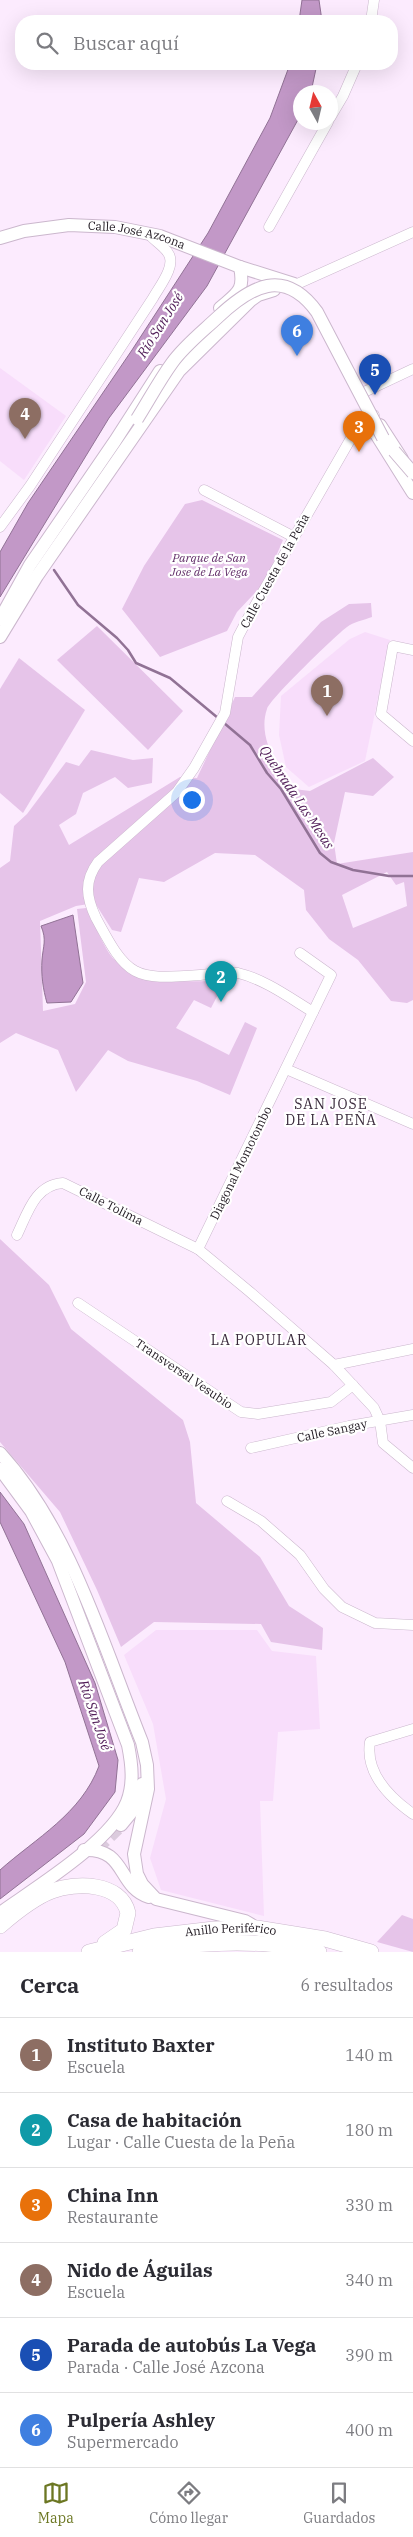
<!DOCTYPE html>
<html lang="es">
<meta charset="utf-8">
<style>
body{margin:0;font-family:"IBM Plex Serif",serif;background:#f7f7f7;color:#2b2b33}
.compass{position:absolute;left:293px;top:85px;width:45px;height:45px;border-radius:50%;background:#fff;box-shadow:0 5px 20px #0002;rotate:352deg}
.you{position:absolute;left:191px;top:799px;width:18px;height:18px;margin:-12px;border:4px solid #fff;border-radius:50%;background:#1a73e8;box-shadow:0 0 0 8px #1a73e833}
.badge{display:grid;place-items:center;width:32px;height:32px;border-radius:50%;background:#6c7723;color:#fff;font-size:16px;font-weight:700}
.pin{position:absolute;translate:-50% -41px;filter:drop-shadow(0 1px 2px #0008)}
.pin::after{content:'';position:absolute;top:26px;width:18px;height:15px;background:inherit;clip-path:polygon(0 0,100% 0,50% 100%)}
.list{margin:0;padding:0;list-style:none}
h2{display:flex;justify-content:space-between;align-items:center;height:65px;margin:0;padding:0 20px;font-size:21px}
h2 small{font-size:16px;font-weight:400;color:#7c7c81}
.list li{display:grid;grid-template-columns:32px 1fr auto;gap:15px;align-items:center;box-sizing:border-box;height:75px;padding:0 20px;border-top:1px solid #e1e1e2}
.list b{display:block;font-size:19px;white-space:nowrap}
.list p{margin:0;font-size:16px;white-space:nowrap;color:#7c7c81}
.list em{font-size:16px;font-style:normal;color:#7c7c81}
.icon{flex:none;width:28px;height:28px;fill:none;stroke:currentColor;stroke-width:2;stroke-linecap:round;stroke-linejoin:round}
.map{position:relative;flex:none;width:413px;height:1952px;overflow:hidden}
.search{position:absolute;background:#fff;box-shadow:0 5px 20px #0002;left:15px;right:15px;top:15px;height:55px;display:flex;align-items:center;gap:12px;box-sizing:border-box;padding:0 18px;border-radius:20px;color:#7c7c81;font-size:19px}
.sheet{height:515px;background:#fff}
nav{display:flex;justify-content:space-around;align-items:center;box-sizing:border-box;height:70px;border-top:1px solid #e1e1e2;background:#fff;font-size:14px;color:#7c7c81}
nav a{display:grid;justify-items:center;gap:2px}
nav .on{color:#6c7723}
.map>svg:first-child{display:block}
</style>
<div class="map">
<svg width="413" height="1952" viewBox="0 0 413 1952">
<rect width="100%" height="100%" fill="#fcebfe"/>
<g fill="#f8ddfb">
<path d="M0,368l66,48 -42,64 -24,-19z"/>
<path d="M365,632l25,8 -25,121 -56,26 -23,-20 -7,-32 2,-39 69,-57z"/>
<path d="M156,1630h101l15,21 44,5 4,73 -42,3 -5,69h-13l4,115 -103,-26 -11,-32 16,-59 -13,-75 -29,-69z"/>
</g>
<g fill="#e6c4e9" fill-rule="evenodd">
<path d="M202,500l81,40 -18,42 -28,30 -10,19 -67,26 -38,-48 22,-43 41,-62z"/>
<path d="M371,603l1,14c-8,3 -19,5 -25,10 -12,9 -77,72 -80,82 -10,28 11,60 27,80l16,2 63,-33 21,19 -21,19 -28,-4 -11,51 3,21 76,-12v148l-6,3 -16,-2 -33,-41 -29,-21 -23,-29 -2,-20 -49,-35 -40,-2 -51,29 -25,-4 -18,54 -9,-2 -17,-27 -19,3 -36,15 3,90 32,-7 11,-22 -9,-73 9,-1c6,11 20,44 28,51 31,27 73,22 111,22l-14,27 -17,-8 -18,28 53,27 16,-33 12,6 -27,67 -33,-14 -69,-20 -20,-11 -32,42 -18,-42 -42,-17 -16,10v-175l10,-7 4,-35 13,-12 39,-52 13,4 12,-16 42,10 20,-2 -1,25 -24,5 -13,-11 -32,16 -7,21 -17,11 10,20 111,-68 17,1 38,-81h17l69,-75 28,-18zM387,872l9,13 8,-3 3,24 -54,22 -11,-33z"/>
<path d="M97,626l86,85 -35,39 -91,-90z"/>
<path d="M19,658l66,52 -62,103 -23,-20v-104z"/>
<path d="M0,1239l49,46 22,44 112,91 7,22 6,61 64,54 29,49 34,22 -1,22 -51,-8 -10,-18 -107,-2 -33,25 -24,-57 -37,-78 -60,-70z"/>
<path d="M402,1915l11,4v33l-36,-10z"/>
</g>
<g fill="#c298c7" stroke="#917295">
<path d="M302,0h17l3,21h-23z"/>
<path d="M290,64h27l-6,28h-11v24l-93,170 -98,132 -109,179v-45l28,-49 104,-153 76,-117 62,-115z"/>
<path d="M73,915l10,68 -12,19 -24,1c-4,-14 -6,-28 -5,-43 1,-14 5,-20 -1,-34z"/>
<path d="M0,1492l24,32 71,159 23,77 -3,32 -31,42 -84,65v-29c36,-32 81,-56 99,-104l-34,-104 -65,-140z"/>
</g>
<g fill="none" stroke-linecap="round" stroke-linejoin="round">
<g stroke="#917295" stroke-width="2.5">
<path d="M54,570l24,35 39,33 11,12 8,13 34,15 48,40"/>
<path d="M224,723l26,22 17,28 14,16 39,64 11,9 22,8 36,6h24"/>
</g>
<path stroke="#dbcbdd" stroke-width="12" stroke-dasharray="12 6" stroke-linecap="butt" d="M97,1849l21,-20"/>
<g stroke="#cbb7cd" stroke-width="11">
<g id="minor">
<path d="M371,21l3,-21"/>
<path d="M330,118l13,-22 14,-32"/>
<path d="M269,227l59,-105"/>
<path d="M295,285l118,-53"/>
<path d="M362,393l51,-24"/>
<path d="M204,490l90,47"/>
<path d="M0,527l30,-41 123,-188c6,-11 24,-33 15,-45 -5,-8 -14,-12 -20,-20"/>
<path d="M413,650l-20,-4 -12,68 32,27"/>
<path d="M313,1012c-23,-14 -49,-33 -75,-39 -12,-2 -25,1 -38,2 -67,5 -72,3 -104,-57 -10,-21 -12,-37 2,-56l79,-70 17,-24 31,-55 13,-76 11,-21 113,-197 12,-4"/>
<path d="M286,1069l127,55"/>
<path d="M17,1235c11,-23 18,-50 46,-52l135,66 52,43 84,73 40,43 6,13 3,22 30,25"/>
<path d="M198,1249l133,-274 -31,-22"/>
<path d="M78,1303l163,109 17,2 73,-12 22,-17"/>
<path d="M334,1365l79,-16"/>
<path d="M251,1448l98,-22 64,-11"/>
<path d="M227,1501l34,20 39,34 24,34 18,18 33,16 38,2"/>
<path d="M413,1729l-43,13c-5,31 19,55 43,72"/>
</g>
</g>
<g stroke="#cbb7cd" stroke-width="14">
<g id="major">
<path id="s1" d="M0,238l24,-7 45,-6 46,2 45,9 80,31 54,17"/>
<path d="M220,308c17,-15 25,-17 20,-41"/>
<path d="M380,425l22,34"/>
<path d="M376,434l37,59"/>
<path d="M0,619l30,-54 85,-124 45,-70"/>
<path d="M0,637l37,-61 142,-205 72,-71 7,-5 16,-5"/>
<path d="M0,1453c71,78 103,192 142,289l5,23 1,24 -14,65 3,20 5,10 14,15 89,22 12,7"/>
<path d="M0,1469l31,42 27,50 70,184c4,20 6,39 -1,57 -16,40 -92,86 -127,111"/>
<path d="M121,1825l14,-17 7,-24"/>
<path d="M84,1850c43,-2 33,37 65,47"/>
</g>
</g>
<g stroke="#cbb7cd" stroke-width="16">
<g id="highway">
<path d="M0,1926c15,-13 33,-28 52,-35 24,-9 69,-9 76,22l-4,17 -19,13"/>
<path id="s2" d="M89,1952l65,-16 60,-7 43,-1 68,11 46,13"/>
<path d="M140,1952c58,-10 121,-14 179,0"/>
</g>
</g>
<use href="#minor" stroke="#fff" stroke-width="10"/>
<use href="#major" stroke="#fff" stroke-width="12"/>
<use href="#highway" stroke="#fff" stroke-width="15"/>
<g stroke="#cbb7cd" stroke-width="14" stroke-linecap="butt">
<g id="major-bridge">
<path d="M137,419c12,-19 22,-38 35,-56 12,-17 30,-31 46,-46 33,-31 66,-50 99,-5l66,126"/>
<path d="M394,451l19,22"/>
</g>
</g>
<use href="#major-bridge" stroke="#fff" stroke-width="12"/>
</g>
<g text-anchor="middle" stroke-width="4.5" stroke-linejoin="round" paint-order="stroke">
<g font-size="12" fill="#1f1820" stroke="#fff">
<text dy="4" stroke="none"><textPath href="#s1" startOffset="139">Calle José Azcona</textPath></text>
<text transform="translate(275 571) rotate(-61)" y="4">Calle Cuesta de la Peña</text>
<text transform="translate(241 1163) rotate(-64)" y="4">Diagonal Momotombo</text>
<text transform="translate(111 1206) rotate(27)" y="4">Calle Tolima</text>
<text transform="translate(184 1374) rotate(34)" y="4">Transversal Vesubio</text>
<text transform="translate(332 1431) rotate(-12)" y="4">Calle Sangay</text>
<text dy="4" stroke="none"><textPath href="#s2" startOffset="144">Anillo Periférico</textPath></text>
</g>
<g font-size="12" font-style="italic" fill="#64316b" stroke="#fff">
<text x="209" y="562">Parque de San<tspan x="209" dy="14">Jose de La Vega</tspan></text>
</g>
<g font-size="14" font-style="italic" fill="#53205a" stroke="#fff">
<text transform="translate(160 325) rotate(-58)" y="5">Río San José</text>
<text transform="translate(297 797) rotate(56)" y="5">Quebrada Las Mesas</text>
<text transform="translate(95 1715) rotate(71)" y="5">Río San José</text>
</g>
<g font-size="14" letter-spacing="1" fill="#3a2a3c" stroke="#fff">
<text x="331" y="1109">SAN JOSE<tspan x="331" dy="16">DE LA PEÑA</tspan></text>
<text x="259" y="1345">LA POPULAR</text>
</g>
</g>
</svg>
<svg class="compass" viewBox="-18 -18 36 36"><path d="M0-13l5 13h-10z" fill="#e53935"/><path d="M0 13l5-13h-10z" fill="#7c7c81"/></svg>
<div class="you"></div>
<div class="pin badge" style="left:327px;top:716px;background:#8d6e63">1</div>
<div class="pin badge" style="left:221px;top:1002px;background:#0f9aa8">2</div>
<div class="pin badge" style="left:359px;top:452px;background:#e8710a">3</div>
<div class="pin badge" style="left:25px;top:439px;background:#8d6e63">4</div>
<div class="pin badge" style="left:375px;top:395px;background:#1a4fb4">5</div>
<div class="pin badge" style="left:297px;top:356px;background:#3f7fe0">6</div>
<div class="search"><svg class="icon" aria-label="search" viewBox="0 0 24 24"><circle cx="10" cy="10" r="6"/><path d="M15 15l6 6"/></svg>Buscar aquí</div>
</div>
<section class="sheet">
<h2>Cerca<small>6 resultados</small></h2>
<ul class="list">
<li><span class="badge" style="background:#8d6e63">1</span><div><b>Instituto Baxter</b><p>Escuela</p></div><em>140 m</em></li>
<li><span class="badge" style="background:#0f9aa8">2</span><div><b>Casa de habitación</b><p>Lugar · Calle Cuesta de la Peña</p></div><em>180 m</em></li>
<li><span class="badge" style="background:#e8710a">3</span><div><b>China Inn</b><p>Restaurante</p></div><em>330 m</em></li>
<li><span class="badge" style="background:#8d6e63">4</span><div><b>Nido de Águilas</b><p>Escuela</p></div><em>340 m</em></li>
<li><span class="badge" style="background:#1a4fb4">5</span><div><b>Parada de autobús La Vega</b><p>Parada · Calle José Azcona</p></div><em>390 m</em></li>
<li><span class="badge" style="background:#3f7fe0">6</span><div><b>Pulpería Ashley</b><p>Supermercado</p></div><em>400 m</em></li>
</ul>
</section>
<nav>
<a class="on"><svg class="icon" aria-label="map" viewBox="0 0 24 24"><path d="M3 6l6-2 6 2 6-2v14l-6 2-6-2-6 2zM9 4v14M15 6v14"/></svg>Mapa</a>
<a><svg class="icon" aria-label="directions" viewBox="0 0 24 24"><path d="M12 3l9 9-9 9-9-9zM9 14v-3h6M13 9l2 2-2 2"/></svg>Cómo llegar</a>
<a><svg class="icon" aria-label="saved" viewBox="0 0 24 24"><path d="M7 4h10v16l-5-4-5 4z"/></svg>Guardados</a>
</nav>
